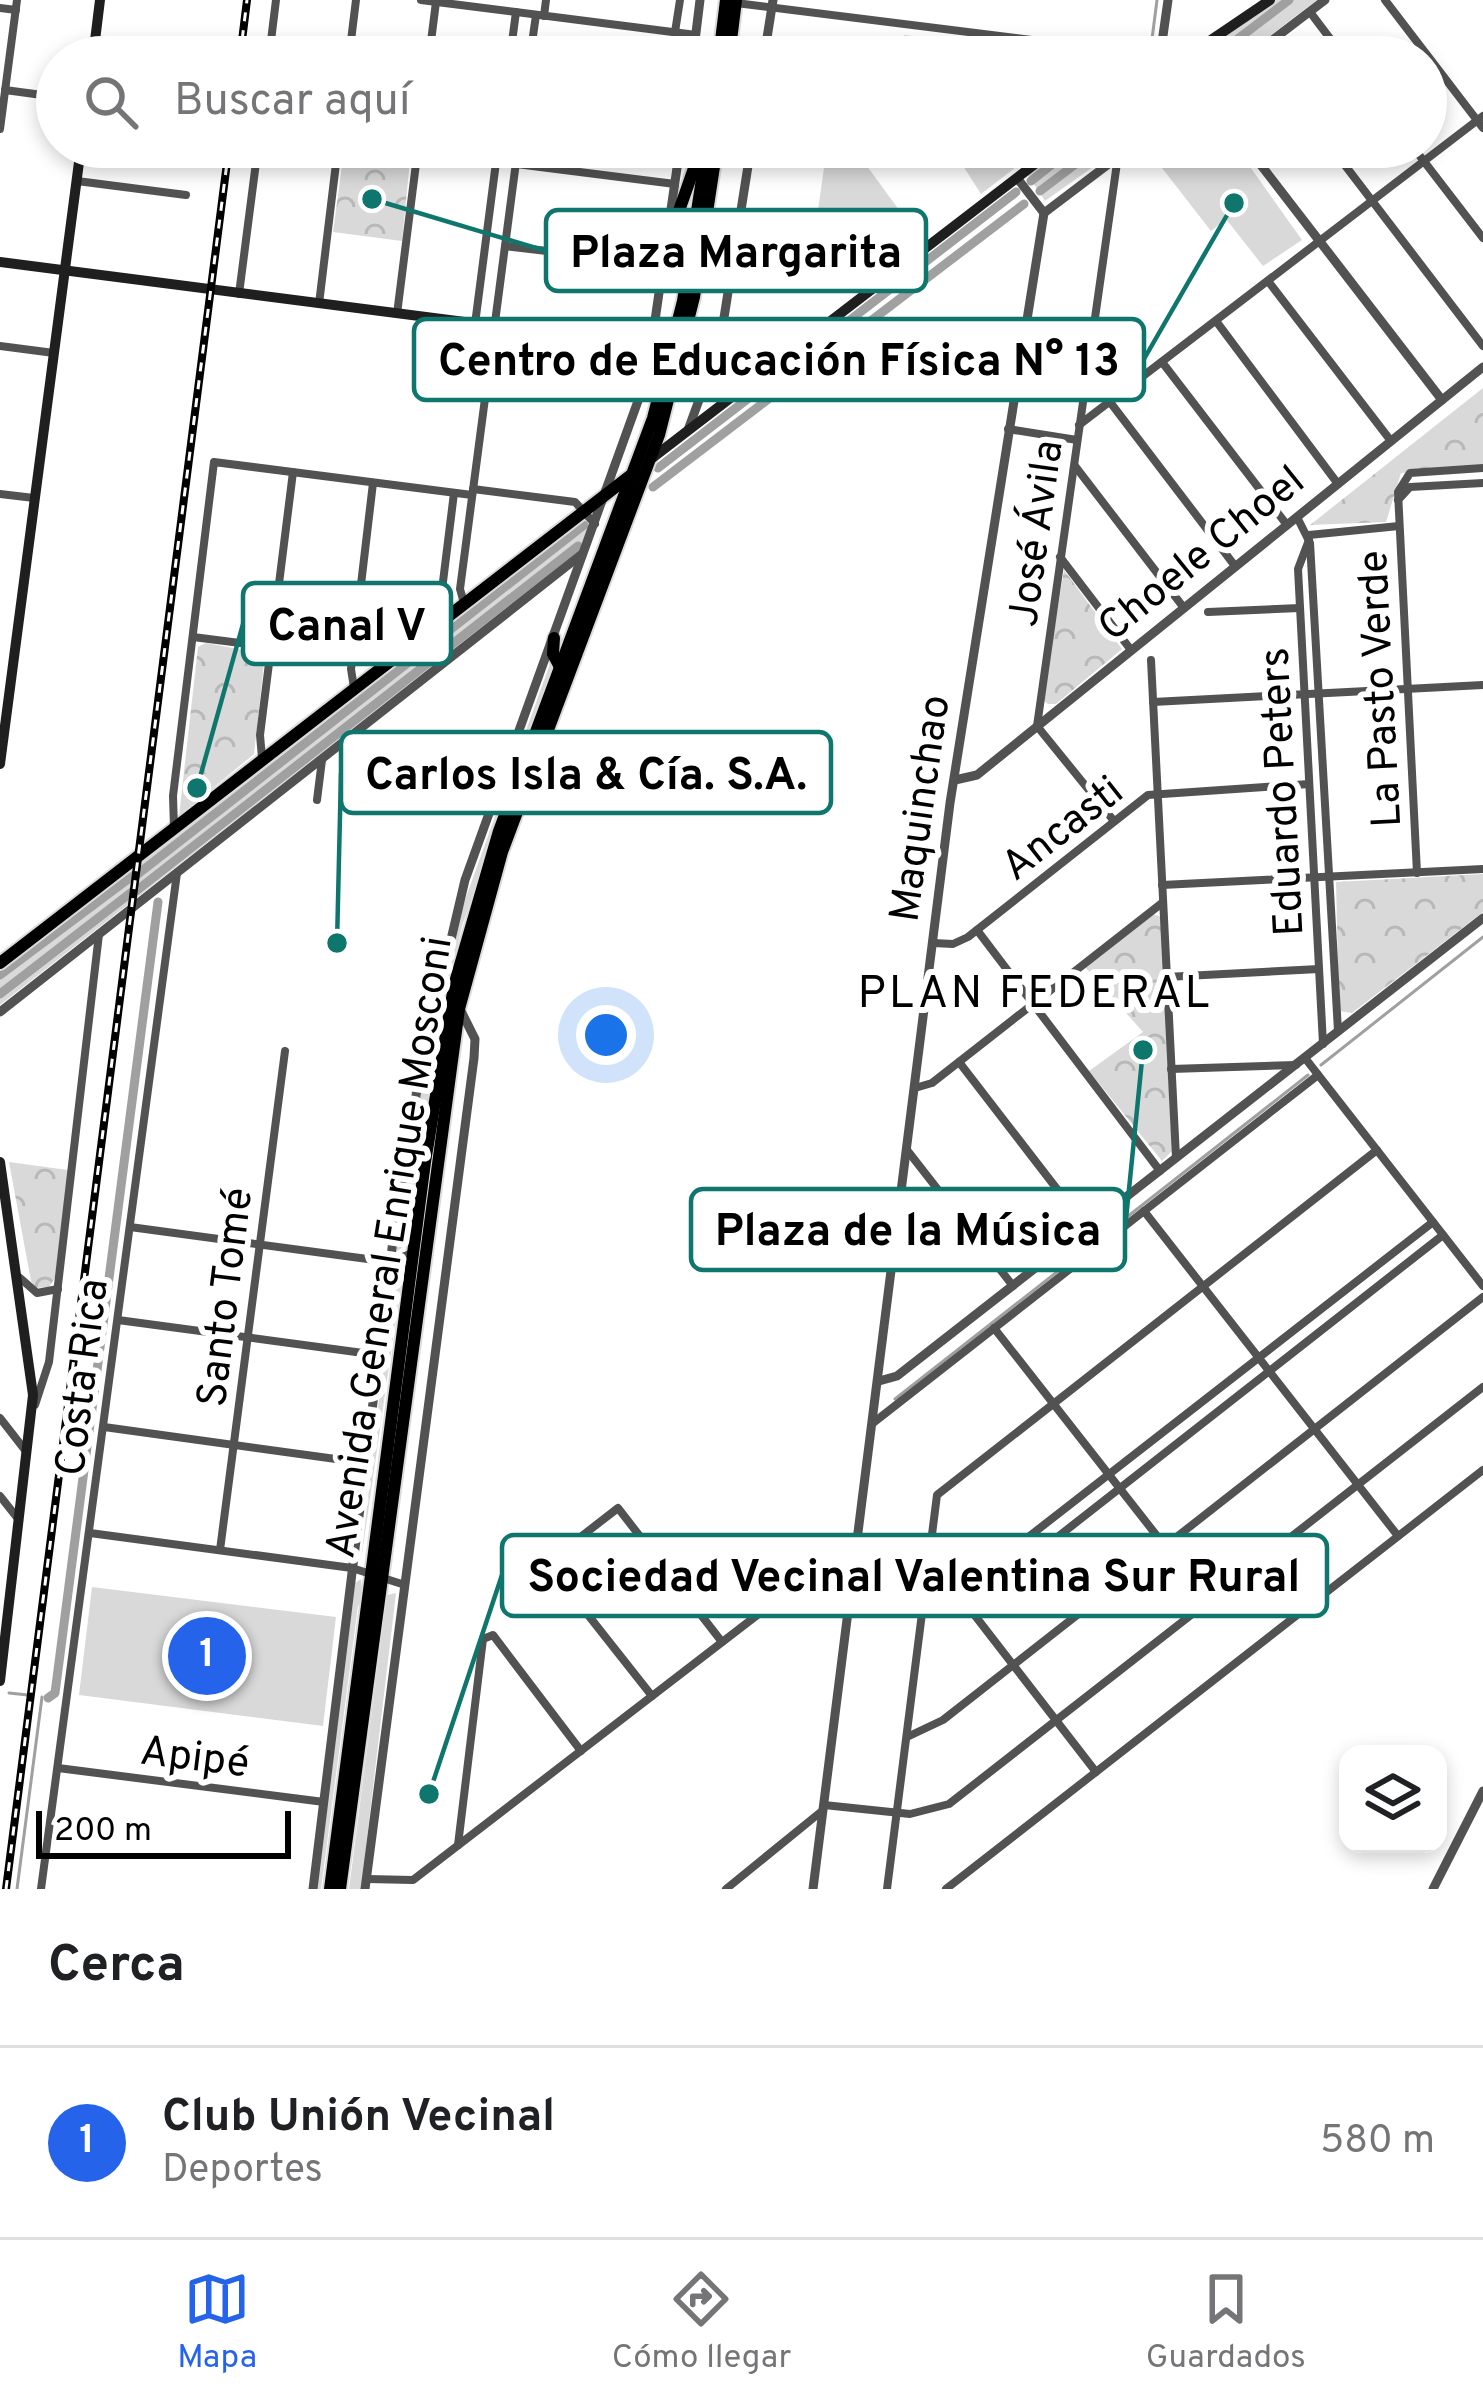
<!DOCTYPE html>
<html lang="es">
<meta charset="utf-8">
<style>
body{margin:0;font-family:Overpass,sans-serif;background:#f2f2f2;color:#202124}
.controls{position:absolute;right:36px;bottom:36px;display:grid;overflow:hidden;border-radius:24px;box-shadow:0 6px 18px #0003}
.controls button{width:108px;height:108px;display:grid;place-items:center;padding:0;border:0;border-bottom:3px solid #e0e0e0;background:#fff;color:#202124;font:60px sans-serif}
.scale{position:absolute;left:36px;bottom:30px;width:255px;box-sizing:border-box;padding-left:12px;border:6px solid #000;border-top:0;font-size:33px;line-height:42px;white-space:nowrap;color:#000;-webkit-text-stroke:9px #fff;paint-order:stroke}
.you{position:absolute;left:606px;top:1035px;width:42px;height:42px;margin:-30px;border:9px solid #fff;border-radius:50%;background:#1a73e8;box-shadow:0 0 0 18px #1a73e833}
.badge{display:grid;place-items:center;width:78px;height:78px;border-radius:50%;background:#2563eb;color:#fff;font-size:39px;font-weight:700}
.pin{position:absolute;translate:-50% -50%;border:6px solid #fff;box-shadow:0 3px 12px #0006}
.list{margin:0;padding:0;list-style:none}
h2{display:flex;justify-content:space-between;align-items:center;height:156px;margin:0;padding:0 48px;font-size:51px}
h2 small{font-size:39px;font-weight:400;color:#757577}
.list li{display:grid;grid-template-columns:78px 1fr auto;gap:36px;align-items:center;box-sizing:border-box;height:192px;padding:0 48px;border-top:3px solid #e0e0e0}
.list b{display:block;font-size:45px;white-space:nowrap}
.list p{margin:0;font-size:39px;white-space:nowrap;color:#757577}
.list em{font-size:39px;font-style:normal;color:#757577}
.icon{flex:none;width:66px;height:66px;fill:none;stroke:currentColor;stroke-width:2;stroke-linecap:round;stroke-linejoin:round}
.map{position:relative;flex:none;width:1483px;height:1889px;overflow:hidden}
.search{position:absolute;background:#fff;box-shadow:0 6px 18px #0003;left:36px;right:36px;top:36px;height:132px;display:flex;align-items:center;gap:30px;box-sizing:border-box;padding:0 42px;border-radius:66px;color:#757577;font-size:45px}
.sheet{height:348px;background:#fff}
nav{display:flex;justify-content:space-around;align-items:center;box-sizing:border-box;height:168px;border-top:3px solid #e0e0e0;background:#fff;font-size:33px;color:#757577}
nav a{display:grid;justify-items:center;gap:6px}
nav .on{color:#2563eb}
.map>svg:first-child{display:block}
</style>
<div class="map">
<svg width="1483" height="1889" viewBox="0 0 1483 1889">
<defs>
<pattern id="park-crowns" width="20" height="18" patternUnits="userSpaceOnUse" patternTransform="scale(3)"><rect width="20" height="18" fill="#d9d9d9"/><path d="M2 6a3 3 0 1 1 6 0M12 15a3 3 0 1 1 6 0" fill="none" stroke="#b8b8b8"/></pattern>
</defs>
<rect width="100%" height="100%" fill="#fff"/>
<g fill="#d9d9d9">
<path d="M1276,0h41l-75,57h-46z"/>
<path d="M904,35l178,22h-180z"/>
<path d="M827,147h26l68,93 -57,44 -37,-59 -11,-1z"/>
<path d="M951,147h91l-61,47z"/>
<path d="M1065,147h56l-76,54 -17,-26z"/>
<path d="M1152,147h84l66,93 -39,26 -37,-47 -15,12 -63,-81z"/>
<path d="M579,521l10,5 -11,26 -578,453v-37z"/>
<path d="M551,661l3,7 -92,258 -22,94 -34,225 -10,7 21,-151 39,-176z"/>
<path d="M398,1269l4,7 -41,285 32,-287z"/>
<path d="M361,1579l2,23 -5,4 -37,283h-5l39,-306z"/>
<path d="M92,1587l244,30 -13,109 -244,-31z"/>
<path d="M396,1593l-35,296h-12l38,-294z"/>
</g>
<g fill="url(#park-crowns)">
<path d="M344,151l66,9 -8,81 -69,-9z"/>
<path d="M1483,388v78l-82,7 -15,49 -76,3z"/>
<path d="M1064,570l58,79 -66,55h-8l-5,-4z"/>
<path d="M206,643l59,11 -11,100 -75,62 19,-169z"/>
<path d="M1483,874v38l-131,101 -13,-2 -3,-129z"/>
<path d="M1153,914l8,3 11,234 -10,10 -73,-90 54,-39 -58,-65z"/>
<path d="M9,1162l59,8 -13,108 -6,9 -13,1 -5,-7z"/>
</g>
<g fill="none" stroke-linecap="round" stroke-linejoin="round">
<g stroke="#a0a0a0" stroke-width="3">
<path d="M1151,47l6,-47"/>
<path d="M1321,1065l162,-128"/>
<path d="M895,1399l413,-324"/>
<path d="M9,1693l19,2"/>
<path d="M17,1889l25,-192"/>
</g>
<g stroke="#a0a0a0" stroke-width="9">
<path d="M1214,57l75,-57"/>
<path d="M1031,181l43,-34"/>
<path d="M1040,191l58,-44"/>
<path d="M658,468l358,-276"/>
<path d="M653,487l371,-283"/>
<path d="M138,874l446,-349"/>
<path d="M136,891l442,-345"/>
<path d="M0,975l135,-101"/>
<path d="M0,994l133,-103"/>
<path d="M48,1698l7,-5 103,-791"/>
</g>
<g stroke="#dbdbdb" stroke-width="16">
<path id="primary" d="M0,963l635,-491"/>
</g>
<g stroke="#dbdbdb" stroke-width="16">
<g id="trunk">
<path d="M719,57l7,-57"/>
<path d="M729,57l7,-57"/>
<path d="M668,242l31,-88"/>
<path d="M554,638l-1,16 8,15"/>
<path d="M330,1889l95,-727 29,-176 45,-155 154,-413 30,-117 24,-154"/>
<path d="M340,1889l119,-880 43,-157 157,-417 35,-138 23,-150"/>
</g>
</g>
<g stroke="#525252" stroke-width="8">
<path d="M421,0l275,35"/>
<path d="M1385,0l98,128"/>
<path d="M736,3l424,53"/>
<path d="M0,8l16,2"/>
<path d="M1310,12l34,45"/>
<path d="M544,16l2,-16"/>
<path d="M675,32l5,-32"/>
<path d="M269,57l7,-57"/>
<path d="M349,57l7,-57"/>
<path d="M429,57l7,-55"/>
<path d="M510,57l6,-45"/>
<path d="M530,57l6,-42"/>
<path d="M5,90l52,7"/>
<path d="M0,129l17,-129"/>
<path d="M380,147l295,37"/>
<path d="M1331,147l152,199"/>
<path d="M1413,147l70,91"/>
<path d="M77,181l109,14"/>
<path d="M505,246l159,19"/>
<path d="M1268,281l123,160"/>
<path d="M239,294l19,-147"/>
<path d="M319,304l19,-157"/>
<path d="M397,314l21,-166"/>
<path d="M1216,321l122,163"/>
<path d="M475,324l23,-177"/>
<path d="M0,346l54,7"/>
<path d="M1162,362l125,163"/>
<path d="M1110,402l125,164"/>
<path d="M1079,425l404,-309"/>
<path d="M1008,429l69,11"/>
<path d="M1075,466l109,142"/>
<path d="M473,489l102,13 20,22"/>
<path d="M0,494l34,4"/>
<path d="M1398,500l12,-13 73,-4"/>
<path d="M1297,517l13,26 28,488"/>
<path d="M1309,535l90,-9"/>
<path d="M1309,540l-11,29 25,475"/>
<path d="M1060,557l71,93"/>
<path d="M464,603l-4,-14 58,-442"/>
<path d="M1208,612l92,-4"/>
<path d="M438,622l16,-129"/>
<path d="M193,637l159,20"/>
<path d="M1151,660l25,497"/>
<path d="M354,688l-3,-19 22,-186"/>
<path d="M1153,702l330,-17"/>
<path d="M262,758l-2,-23 33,-263"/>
<path d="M317,800l5,-40"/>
<path d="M1114,821l-77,-95 81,-570"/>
<path d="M174,828l-1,-32 41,-334 258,33"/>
<path d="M1417,873l-19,-381 12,-19 73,-5"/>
<path d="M1162,885l321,-16"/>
<path d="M977,930l183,241"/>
<path d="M933,943l20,1 15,-7 180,-142 161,-11"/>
<path d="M1166,977l153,-8"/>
<path d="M1305,1058l178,228"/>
<path d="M959,1062l128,166"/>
<path d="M1171,1069l125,-4"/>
<path d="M915,1088l17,-5 230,-180"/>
<path d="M907,1150l106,136"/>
<path d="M1144,1211l254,325"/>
<path d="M130,1227l260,35 20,-8"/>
<path d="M20,1278l17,15 21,-4"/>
<path d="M118,1320l260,35"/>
<path d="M994,1328l214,273"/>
<path d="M35,1405l14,-43 50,-428"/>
<path d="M0,1418l25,32"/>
<path d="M873,1423l445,-348"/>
<path d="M104,1427l261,36"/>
<path d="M0,1496l19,24"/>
<path d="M90,1533l262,35 53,17"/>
<path d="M220,1550l65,-499"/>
<path d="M853,1580l84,11 31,-7 465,-362"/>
<path d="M850,1598l89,11 42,-12 462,-362"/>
<path d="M966,1604l130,168"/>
<path d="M652,1696l-105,-133 71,-55 104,134"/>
<path d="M907,1737l36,-17 540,-423"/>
<path d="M58,1768l266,34"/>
<path d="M824,1805l86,9 39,-10 534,-417"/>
<path d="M458,1845l25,-206 10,-4 88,116"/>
<path d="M367,1879l46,1 408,-314"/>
<path d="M41,1889l136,-1016"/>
<path d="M726,1889l96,-78"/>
<path d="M887,1889l50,-394 440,-345"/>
<path d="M946,1889l537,-419"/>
</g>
<g stroke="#525252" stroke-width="9">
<path d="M693,57l7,-57"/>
<path d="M764,57l9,-57"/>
<path d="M1160,57l8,-57"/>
<path d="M1250,57l75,-57"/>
<path d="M1247,147l195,253"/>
<path d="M1017,178l27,35"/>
<path d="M1044,213l87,-66"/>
<path d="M688,430l32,-87 31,-196"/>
<path d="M955,780l22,-5 506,-408"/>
<path d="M0,1012l582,-458"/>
<path d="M879,1381l18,-5 586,-458"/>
<path d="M313,1889l82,-665 25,-153 45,-191 182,-504 33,-229"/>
<path d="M365,1889l109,-831 1,-19 -14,-28"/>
<path d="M813,1889l137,-1086 94,-590"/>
<path d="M1433,1889l50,-98"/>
</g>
<g stroke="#1f1f1f" stroke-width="10">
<path d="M93,57l7,-57"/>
<path d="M1186,57l84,-57"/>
<path d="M0,262l690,89 24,41 21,3"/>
<path d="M651,459l406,-312"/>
<path d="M0,764l81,-617"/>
<path d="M0,1162l33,233 -33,286"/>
</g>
<use href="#primary" stroke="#000" stroke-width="12"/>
<use href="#trunk" stroke="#000" stroke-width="12"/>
<g stroke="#000" stroke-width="8">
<g id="rail">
<path d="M240,57l7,-57"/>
<path d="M6,1889l223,-1742"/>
</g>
</g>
<use href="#rail" stroke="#fff" stroke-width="3" stroke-dasharray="9" stroke-linecap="butt"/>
</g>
<g text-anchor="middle" stroke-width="12" stroke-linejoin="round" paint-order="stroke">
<g font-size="42" fill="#000" stroke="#fff">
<text transform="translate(1034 533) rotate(-82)" y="15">José Ávila</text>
<text transform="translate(1200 552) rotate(-39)" y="15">Choele Choel</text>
<text transform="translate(1378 689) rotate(-93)" y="15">La Pasto Verde</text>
<text transform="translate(1280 792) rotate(-93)" y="15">Eduardo Peters</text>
<text transform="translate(918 808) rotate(-82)" y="15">Maquinchao</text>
<text transform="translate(1061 827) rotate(-38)" y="15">Ancasti</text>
<text transform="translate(387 1247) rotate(-81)" y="15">Avenida General Enrique Mosconi</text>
<text transform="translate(223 1297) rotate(-83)" y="15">Santo Tomé</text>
<text transform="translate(80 1377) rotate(-83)" y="15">Costa Rica</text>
<text transform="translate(195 1755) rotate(7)" y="15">Apipé</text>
</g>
<g font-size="45" letter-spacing="3" fill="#000" stroke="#fff">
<text x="1035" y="1007">PLAN FEDERAL</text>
</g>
</g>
<path fill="none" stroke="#0f766e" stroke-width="4.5" d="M372 199L546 251M1234 203L1144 359M197 788L243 624M337 943L341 773M1143 1050L1125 1229M429 1794L502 1575"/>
<g fill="#0f766e" stroke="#fff" stroke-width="4.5">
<circle cx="372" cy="199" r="12"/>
<circle cx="1234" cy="203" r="12"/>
<circle cx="197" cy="788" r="12"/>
<circle cx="337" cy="943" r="12"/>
<circle cx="1143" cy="1050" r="12"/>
<circle cx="429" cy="1794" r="12"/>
</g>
<g fill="#fff" stroke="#0f766e" stroke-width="4.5">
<rect x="546" y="210" width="380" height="81" rx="12"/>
<rect x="414" y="319" width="730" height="81" rx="12"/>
<rect x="243" y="583" width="208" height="81" rx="12"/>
<rect x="341" y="732" width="490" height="81" rx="12"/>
<rect x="691" y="1189" width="434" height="81" rx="12"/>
<rect x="502" y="1535" width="825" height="81" rx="12"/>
</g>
<g font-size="45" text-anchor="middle" font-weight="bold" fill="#000">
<text x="736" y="267">Plaza Margarita</text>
<text x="779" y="375">Centro de Educación Física N° 13</text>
<text x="347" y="640">Canal V</text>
<text x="586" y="789">Carlos Isla &amp; Cía. S.A.</text>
<text x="908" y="1245">Plaza de la Música</text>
<text x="914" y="1591">Sociedad Vecinal Valentina Sur Rural</text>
</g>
</svg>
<div class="controls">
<button><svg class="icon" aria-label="layers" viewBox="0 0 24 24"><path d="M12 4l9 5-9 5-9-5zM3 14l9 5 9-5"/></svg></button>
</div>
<div class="scale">200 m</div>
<div class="you"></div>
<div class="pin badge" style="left:207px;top:1656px">1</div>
<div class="search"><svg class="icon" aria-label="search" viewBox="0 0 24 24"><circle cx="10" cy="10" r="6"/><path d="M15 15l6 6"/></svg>Buscar aquí</div>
</div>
<section class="sheet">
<h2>Cerca<small></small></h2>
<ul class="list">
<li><span class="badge">1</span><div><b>Club Unión Vecinal</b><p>Deportes</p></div><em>580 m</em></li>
</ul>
</section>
<nav>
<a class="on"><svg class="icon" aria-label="map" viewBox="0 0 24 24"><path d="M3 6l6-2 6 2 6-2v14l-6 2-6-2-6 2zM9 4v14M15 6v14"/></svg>Mapa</a>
<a><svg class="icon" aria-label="directions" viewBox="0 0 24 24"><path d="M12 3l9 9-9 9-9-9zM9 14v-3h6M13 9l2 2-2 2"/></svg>Cómo llegar</a>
<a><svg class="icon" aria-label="saved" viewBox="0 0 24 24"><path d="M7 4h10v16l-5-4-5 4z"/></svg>Guardados</a>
</nav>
